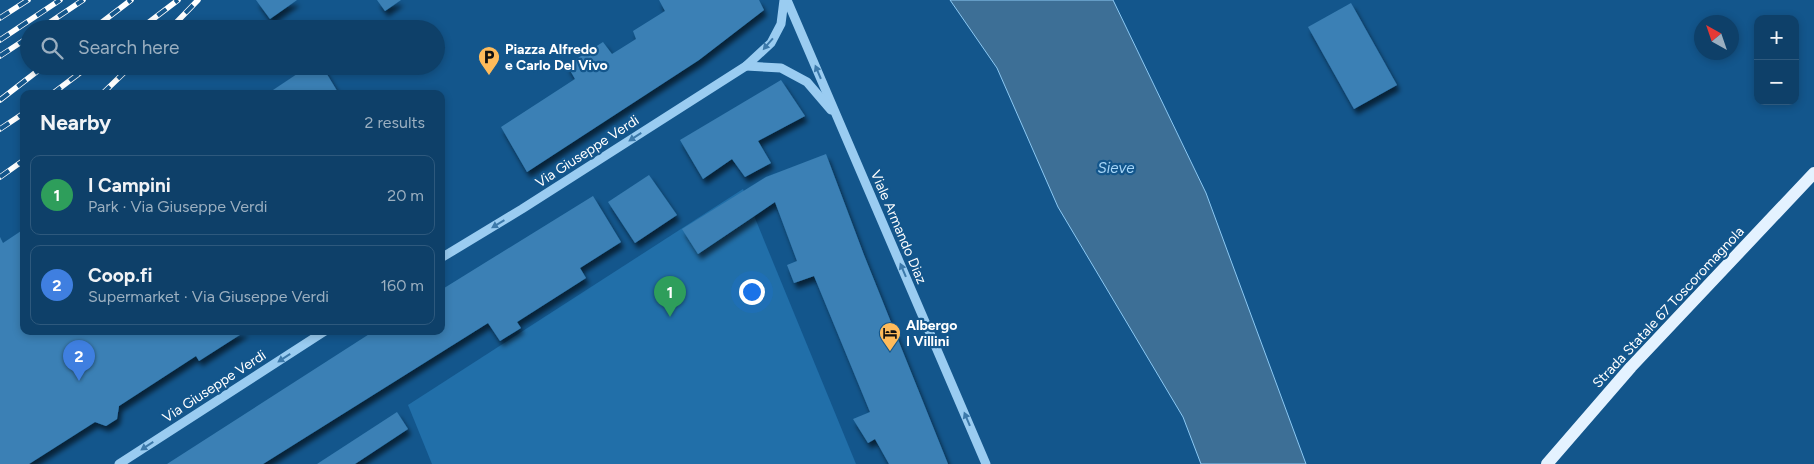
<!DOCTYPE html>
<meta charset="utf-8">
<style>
body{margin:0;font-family:Figtree,sans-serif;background:#1c4b71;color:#f1f3f6}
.controls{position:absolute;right:15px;top:15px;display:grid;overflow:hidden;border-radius:10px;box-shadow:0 2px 8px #0003}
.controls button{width:45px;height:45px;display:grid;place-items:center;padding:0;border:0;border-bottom:1px solid #2e597d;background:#0e4069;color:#f1f3f6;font:25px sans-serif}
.compass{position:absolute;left:1694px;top:15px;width:45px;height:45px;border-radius:50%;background:#0e4069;box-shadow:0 2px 8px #0003;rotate:320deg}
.you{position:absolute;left:751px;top:291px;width:18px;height:18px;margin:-12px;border:4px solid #fff;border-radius:50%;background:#1a73e8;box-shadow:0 0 0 8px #1a73e833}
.badge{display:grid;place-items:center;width:32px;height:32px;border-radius:50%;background:#e797bd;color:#fff;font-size:16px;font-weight:700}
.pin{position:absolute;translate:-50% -41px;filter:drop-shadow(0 1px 2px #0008)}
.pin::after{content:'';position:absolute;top:26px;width:18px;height:15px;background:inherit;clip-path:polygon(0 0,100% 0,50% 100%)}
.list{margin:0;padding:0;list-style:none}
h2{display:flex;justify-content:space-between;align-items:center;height:65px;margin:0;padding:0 20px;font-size:21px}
h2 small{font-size:16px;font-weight:400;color:#9bafc0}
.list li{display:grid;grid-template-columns:32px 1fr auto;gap:15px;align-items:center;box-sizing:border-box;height:80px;margin:0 10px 10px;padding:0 10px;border:1px solid #2e597d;border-radius:10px}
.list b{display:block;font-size:19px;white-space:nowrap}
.list p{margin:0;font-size:16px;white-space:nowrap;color:#9bafc0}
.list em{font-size:16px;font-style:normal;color:#9bafc0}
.icon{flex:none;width:28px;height:28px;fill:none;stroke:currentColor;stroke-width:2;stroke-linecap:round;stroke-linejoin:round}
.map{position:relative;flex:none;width:1814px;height:464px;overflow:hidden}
.search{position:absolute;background:#0e4069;box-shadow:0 2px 8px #0003;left:20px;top:20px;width:425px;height:55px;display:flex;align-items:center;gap:12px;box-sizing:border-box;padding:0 18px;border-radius:28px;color:#9bafc0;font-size:19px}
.panel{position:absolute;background:#0e4069;box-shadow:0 2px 8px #0003;left:20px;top:90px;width:425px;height:245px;border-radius:10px}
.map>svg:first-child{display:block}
</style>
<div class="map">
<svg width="1814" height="464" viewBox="0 0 1814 464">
<defs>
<filter id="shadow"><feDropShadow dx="3" dy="5.5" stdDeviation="2.5" flood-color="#0009"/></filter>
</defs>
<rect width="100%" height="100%" fill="#13568c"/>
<path fill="#216fa9" d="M743,189l113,275h-424l-24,-59z"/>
<path fill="#3d6f96" stroke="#8cc9f4" d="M950,0h163l93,193 100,271h-105l-18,-47 -125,-210 -61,-139z"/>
<g fill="#3b80b5" filter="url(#shadow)">
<path d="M256,0h41l-27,19z"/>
<path d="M377,0h24l-16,11z"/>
<path d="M659,0h100l5,10 -65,50 -172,112 -26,-45 74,-48 -8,-14 36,-23 9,12 24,-15 -3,-8 32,-20z"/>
<path d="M1351,3l46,82 -43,24 -46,-82z"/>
<path d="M309,66h13l17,28h-72z"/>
<path d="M781,80l24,36 -47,25 13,22 -26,14 -13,-18 -29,20 -23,-39z"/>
<path d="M826,154l38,101 84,209h-59l-14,-25 -7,4 -15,-24 17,-7 -56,-136 -20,7 -7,-18 10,-4 -22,-59 -77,52 -16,-25 84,-52z"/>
<path d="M649,175l28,40 -42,28 -27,-41z"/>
<path d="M593,196l28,46 -41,26 6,10 -69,44 4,6 -21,13 -12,-18 -225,141h-96l207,-133h67v-41z"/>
<path d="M24,229v102h222l-47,30 -3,-5 -77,50 -2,13 -11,7 -11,-4 -66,42h-29v-227l3,6z"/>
<path d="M397,412l11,17 -53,35h-38z"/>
</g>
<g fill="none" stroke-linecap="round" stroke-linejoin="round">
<g stroke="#9accf1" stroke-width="9">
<path d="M787,0l199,464"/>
<path d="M746,66l35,2 26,14 24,28"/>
<path d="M441,258l81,-49 224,-143 25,-23 10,-19 3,-24"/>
<path d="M119,464l206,-133"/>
</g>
<path stroke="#e4f2ff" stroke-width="12" d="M1547,464l84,-97 183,-194"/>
<g stroke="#fff" stroke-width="5.5">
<g id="rail">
<path d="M0,18l28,-18"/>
<path d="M40,29l43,-29"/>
<path d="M93,29l38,-29"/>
<path d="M140,29l38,-29"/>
<path d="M170,29l28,-29"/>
<path d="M0,40l60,-40"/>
<path d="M0,56l29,-19"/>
<path d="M52,94l37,-28"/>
<path d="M102,94l29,-28"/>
<path d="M0,100l44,-34"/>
<path d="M0,129l24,-16"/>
<path d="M0,177l24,-17"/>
</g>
</g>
<use href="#rail" stroke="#13568c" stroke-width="4" stroke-dasharray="11" stroke-linecap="butt"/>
</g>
<defs><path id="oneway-solid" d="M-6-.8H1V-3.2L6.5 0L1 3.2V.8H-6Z" transform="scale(1.25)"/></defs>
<g fill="#3c79aa">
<use href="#oneway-solid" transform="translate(768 44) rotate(131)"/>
<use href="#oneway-solid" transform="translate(818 72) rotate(-113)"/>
<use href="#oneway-solid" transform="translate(635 137) rotate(147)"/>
<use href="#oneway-solid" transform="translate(498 224) rotate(149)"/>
<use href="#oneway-solid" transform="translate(903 270) rotate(-113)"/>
<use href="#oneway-solid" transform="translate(284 358) rotate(147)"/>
<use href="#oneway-solid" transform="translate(967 419) rotate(-113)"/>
<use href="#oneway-solid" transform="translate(147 446) rotate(147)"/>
</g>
<defs>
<g id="parking-pin" transform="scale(1.125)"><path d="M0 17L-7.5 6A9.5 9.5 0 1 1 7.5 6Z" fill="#ffbb5a" stroke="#13568c"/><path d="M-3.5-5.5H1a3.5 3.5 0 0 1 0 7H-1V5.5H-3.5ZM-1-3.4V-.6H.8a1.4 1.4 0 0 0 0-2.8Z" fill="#111"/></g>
<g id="hotel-pin" transform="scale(1.125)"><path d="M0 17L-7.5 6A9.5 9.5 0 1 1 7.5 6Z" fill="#ffbb5a" stroke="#13568c"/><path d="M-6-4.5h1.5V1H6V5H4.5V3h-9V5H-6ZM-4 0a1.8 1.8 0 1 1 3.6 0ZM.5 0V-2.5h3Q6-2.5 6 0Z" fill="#111"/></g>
</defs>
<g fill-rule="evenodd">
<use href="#parking-pin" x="489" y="57"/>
<use href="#hotel-pin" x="890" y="333"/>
</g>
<g text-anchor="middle" stroke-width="4.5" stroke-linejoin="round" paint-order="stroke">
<g font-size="14" font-weight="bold" fill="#fff" stroke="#13568c" text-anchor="start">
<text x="505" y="54">Piazza Alfredo<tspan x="505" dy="16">e Carlo Del Vivo</tspan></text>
<text x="906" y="330">Albergo<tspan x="906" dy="16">I Villini</tspan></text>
</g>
<g font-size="14" fill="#fff" stroke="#13568c">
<text transform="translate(587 151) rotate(-33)" y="5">Via Giuseppe Verdi</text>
<text transform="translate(899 227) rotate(67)" y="5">Viale Armando Diaz</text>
<text transform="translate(1668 307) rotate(-47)" y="5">Strada Statale 67 Toscoromagnola</text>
<text transform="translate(214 386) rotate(-33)" y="5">Via Giuseppe Verdi</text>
</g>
<g font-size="15" font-style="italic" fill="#a6d6f8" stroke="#13568c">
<text x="1116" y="173">Sieve</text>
</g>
</g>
</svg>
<div class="controls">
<button>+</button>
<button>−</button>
</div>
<svg class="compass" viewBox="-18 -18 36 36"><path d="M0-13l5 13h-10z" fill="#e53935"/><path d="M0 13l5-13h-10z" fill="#9bafc0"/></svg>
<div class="you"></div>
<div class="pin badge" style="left:670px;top:317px;background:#2e9e5b">1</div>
<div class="pin badge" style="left:79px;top:381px;background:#3f7fe0">2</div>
<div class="search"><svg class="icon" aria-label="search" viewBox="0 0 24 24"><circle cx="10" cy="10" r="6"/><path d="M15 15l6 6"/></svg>Search here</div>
<section class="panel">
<h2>Nearby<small>2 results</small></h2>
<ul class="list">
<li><span class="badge" style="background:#2e9e5b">1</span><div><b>I Campini</b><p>Park · Via Giuseppe Verdi</p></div><em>20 m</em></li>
<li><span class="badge" style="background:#3f7fe0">2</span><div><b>Coop.fi</b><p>Supermarket · Via Giuseppe Verdi</p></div><em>160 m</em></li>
</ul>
</section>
</div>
